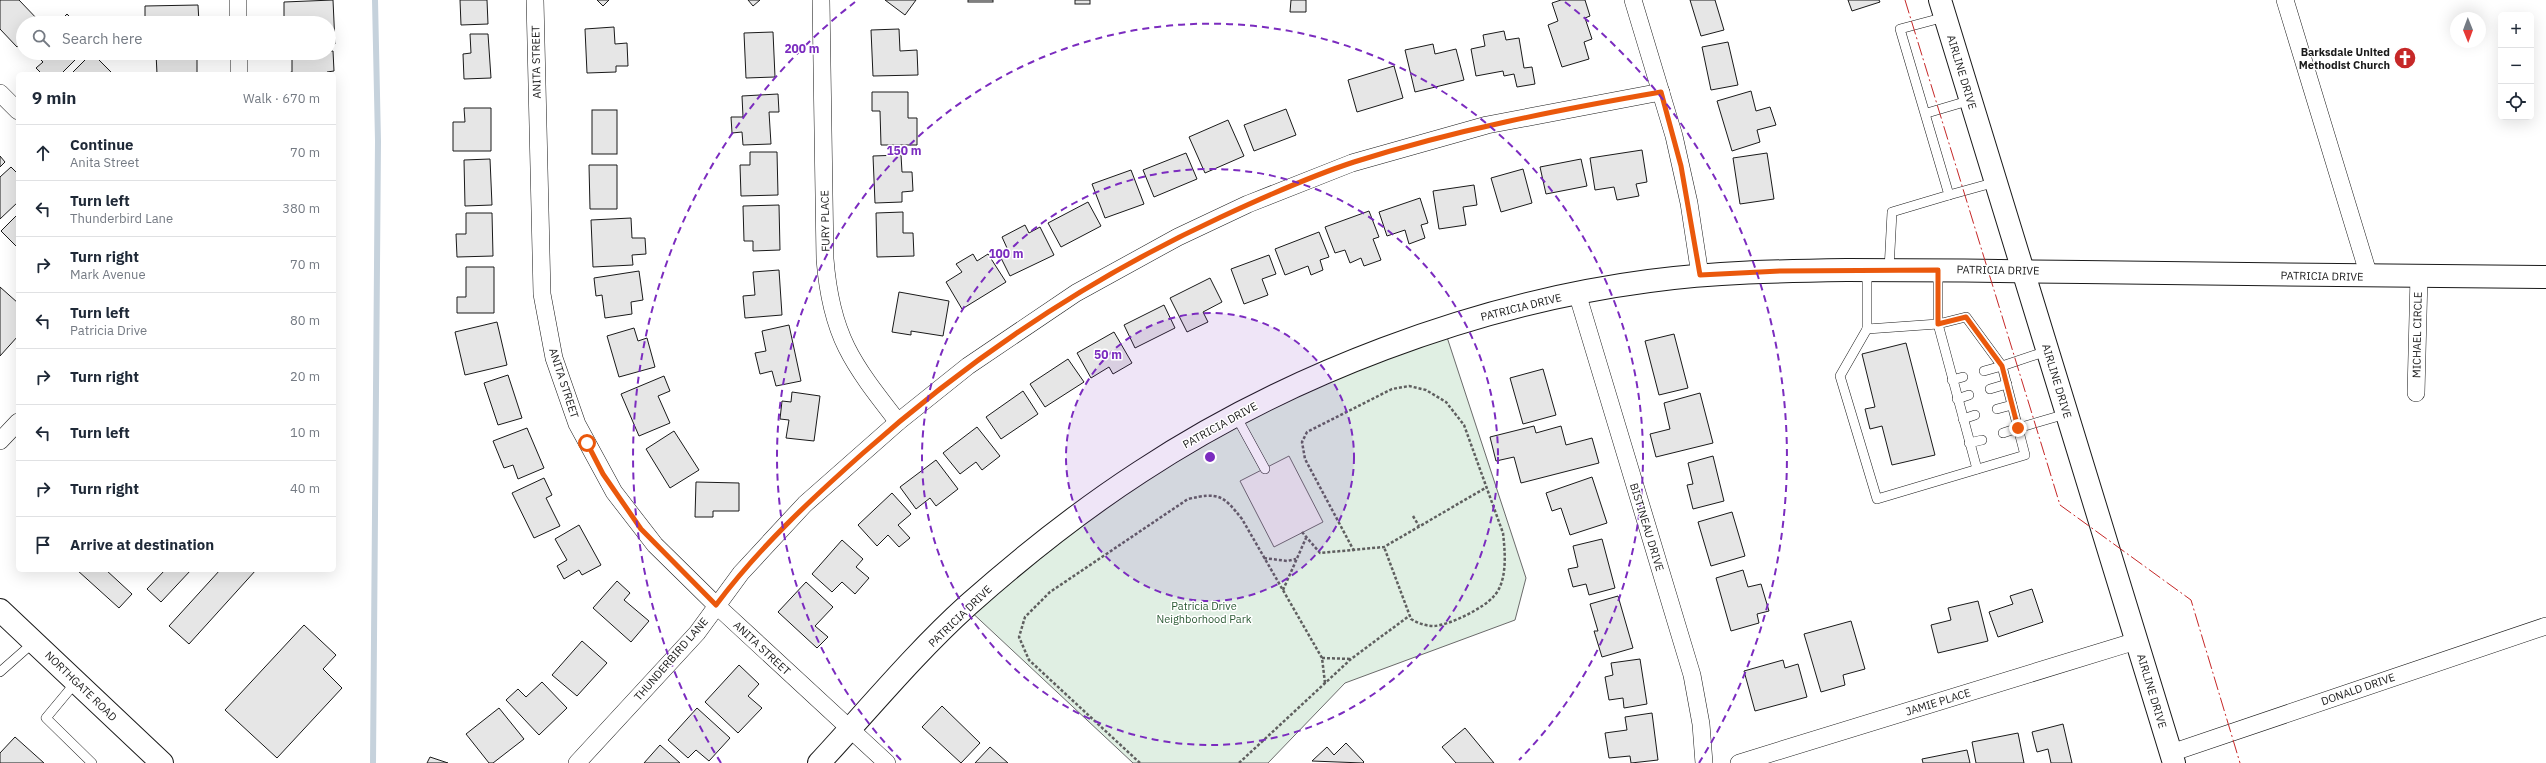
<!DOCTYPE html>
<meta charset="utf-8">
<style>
body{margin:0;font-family:"IBM Plex Sans",sans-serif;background:#f2f2f3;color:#1f2937}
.controls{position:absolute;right:12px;top:12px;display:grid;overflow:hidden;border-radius:6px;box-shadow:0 4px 16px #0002}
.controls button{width:36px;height:36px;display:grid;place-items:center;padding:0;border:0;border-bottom:1px solid #e0e1e3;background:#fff;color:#1f2937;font:20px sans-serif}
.compass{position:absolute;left:2450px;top:12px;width:36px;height:36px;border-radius:50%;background:#fff;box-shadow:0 4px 16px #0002;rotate:179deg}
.stop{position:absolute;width:12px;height:12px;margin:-9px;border:3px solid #ea580c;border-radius:50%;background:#fff}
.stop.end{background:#ea580c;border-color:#fff;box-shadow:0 1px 4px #0008}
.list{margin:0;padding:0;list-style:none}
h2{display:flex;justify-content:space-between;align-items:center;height:52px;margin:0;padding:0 16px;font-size:17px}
h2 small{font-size:13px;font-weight:400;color:#747a83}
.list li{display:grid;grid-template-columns:26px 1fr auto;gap:12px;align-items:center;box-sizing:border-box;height:56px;padding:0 16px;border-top:1px solid #e0e1e3}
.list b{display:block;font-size:15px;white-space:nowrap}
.list p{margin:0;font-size:13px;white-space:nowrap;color:#747a83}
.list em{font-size:13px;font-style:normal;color:#747a83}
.icon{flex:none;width:22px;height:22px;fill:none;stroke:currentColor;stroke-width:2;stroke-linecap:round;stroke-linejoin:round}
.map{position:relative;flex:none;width:2546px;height:763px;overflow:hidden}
.search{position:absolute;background:#fff;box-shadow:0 4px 16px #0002;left:16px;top:16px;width:320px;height:44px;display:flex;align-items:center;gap:10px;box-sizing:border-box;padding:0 14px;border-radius:22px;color:#747a83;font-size:15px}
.panel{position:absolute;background:#fff;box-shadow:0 4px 16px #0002;left:16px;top:72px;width:320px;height:500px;border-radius:6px}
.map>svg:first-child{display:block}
</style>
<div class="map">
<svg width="2546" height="763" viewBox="0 0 2546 763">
<rect width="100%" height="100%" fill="#fff"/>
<path fill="#e0efe3" stroke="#6a6a6a" d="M1444,328l82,250 -11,42 -170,63 -77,80h-135l-167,-156 269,-192z"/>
<path fill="#ededed" stroke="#6a6a6a" d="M1289,456l34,66 -49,25 -34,-66z"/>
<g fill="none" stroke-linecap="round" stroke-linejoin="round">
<path stroke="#c6d2dc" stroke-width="6" d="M373,763l5,-622 -3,-141"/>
</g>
<g fill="#e6e6e6" stroke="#1a1a1a">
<path d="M0,0h19l22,23h-18v19l-6,5 -17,-18z"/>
<path d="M333,0l2,44 -6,1v-22l-45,-1v-20z"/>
<path d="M460,0h27l1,24 -27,1z"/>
<path d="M597,0h12l-6,6z"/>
<path d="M748,0h12l-7,6z"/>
<path d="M885,0h31l-11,15z"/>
<rect x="968" y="0" width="25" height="2"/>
<rect x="1075" y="0" width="15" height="4"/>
<path d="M1291,0h15v12h-16z"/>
<path d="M1561,0h24l5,16 -5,2 7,21 -8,3 5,17 -27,8 -14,-42 10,-4 -6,-18z"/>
<path d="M1690,0h25l9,30 -23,6z"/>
<path d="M1848,0h31l1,2 -28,9z"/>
<path d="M198,5l1,18h-54v-17z"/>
<path d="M67,14l9,9h-18z"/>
<path d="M614,27l1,17 12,-1 1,23h-12v6l-29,1 -2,-44z"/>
<path d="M899,29l1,22 17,-1 1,25 -45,1 -2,-46z"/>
<path d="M1504,31l2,9 13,-2 5,30 8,-1 3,17 -18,3 -3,-13 -10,2 -1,-5 -27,5 -5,-27 14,-3 -2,-11z"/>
<path d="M773,32l2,45 -29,1 -2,-45z"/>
<path d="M470,34h18l3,44 -27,1 -1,-25 8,-1z"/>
<path d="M1728,42l10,43 -27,5 -9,-43z"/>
<path d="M1433,44l2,10 21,-5 8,31 -49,12 -10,-42z"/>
<path d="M329,51h4l1,20 -7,1v2h-43l8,-2v-19z"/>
<path d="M34,53h48l-21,21h-19l-6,-6 7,-6z"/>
<path d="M92,53l20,20 -41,1z"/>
<path d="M156,53h41v21h-40z"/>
<path d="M1394,66l9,32 -46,14 -9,-32z"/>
<path d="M1751,91l5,20 14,-4 6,18 -19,5 3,12 -28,9 -15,-50z"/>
<path d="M872,92h36v26h9v27h-36l-1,-34h-8z"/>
<path d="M778,94l1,18h-10l2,32 -28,1 -1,-13 -10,1 -1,-16h12l-1,-21z"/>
<path d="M464,108h27v43h-38v-29h12z"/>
<path d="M1286,109l10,26 -42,16 -10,-26z"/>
<rect x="592" y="110" width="25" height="44"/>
<path d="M1228,120l16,36 -39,17 -16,-36z"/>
<path d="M1642,150l5,32 -11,2 3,12 -22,4 -3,-13 -19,3 -5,-32z"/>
<path d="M750,152h27l1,43 -37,1 -1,-31h10z"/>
<path d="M1186,153l11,26 -43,18 -11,-27z"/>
<path d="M1767,153l7,46 -34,5 -7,-46z"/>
<path d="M901,155l1,17h10l1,19 -11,1v10l-27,1 -2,-47z"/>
<path d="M0,156l5,6 -5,5z"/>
<path d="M490,159l2,46 -27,1 -1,-46z"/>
<path d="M1581,159l6,27 -41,8 -6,-27z"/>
<path d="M589,165h28v44h-27z"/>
<path d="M11,167l7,7v28l-18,17v-42z"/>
<path d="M1523,169l9,34 -31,9 -10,-34z"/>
<path d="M1131,170l13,34 -39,14 -13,-34z"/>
<path d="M1474,185l3,20 -14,2 3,18 -27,4 -6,-38z"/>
<path d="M1420,198l8,25 -7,2 4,13 -16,6 -4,-14 -18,6 -8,-24z"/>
<path d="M1088,202l13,24 -40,21 -13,-24z"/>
<path d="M779,205l1,45 -27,1v-10h-9l-1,-35z"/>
<path d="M1369,211l10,26 -6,2 8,21 -17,6 -3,-8 -11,5 -5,-13 -10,3 -10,-26z"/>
<path d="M903,212v21h10l1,23 -37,1 -1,-44z"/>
<path d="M466,213h26l1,43 -36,1 -1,-23h10z"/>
<path d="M18,214v34l-17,-17z"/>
<path d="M631,218l1,20h13l1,16 -14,1 1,10 -40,2 -2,-47z"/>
<path d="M1025,225l4,8 11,-6 14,28 -44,21 -12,-24 9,-4 -5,-11z"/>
<path d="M1319,232l10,25 -9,3 3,10 -12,5 -3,-9 -23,9 -10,-26z"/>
<path d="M973,254l4,7 11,-7 18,28 -44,27 -16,-27 16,-10 -6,-8z"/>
<path d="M1269,255l7,19 -14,5 6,16 -24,9 -13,-35z"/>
<path d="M466,267h28v46h-37v-16h9z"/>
<path d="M779,270l3,45 -37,3 -2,-22 12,-1 -2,-23z"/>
<path d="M639,271l4,29 -12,2 1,12 -27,4 -3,-23 -6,1 -2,-18z"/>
<path d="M1210,278l12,24 -19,10 5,10 -21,10 -17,-34z"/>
<path d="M0,287l18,16v33l-18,20z"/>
<path d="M899,292l50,9 -6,35 -32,-5v4l-19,-3z"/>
<path d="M1164,305l11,23 -40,20 -11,-23z"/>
<path d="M497,322l10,43 -42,10 -10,-43z"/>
<path d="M789,325l12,56 -25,5 -4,-15 -12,3 -5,-21 11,-2 -4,-20z"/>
<path d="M634,328l4,13 9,-3 8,29 -36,10 -12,-41z"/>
<path d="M1114,332l18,31 -19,11 -4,-7 -18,11 -14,-25z"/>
<path d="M1674,334l14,54 -29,7 -14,-54z"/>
<path d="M1906,343l29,112 -43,10 -10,-39 -12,3 -5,-20 10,-2 -13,-53z"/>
<path d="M1068,359l16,23 -39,25 -15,-23z"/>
<path d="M1543,369l13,46 -33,9 -13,-46z"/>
<path d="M508,375l14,43 -24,7 -14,-42z"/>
<path d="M664,376l6,15 -12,5 12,27 -31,13 -18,-42z"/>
<path d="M1023,391l15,23 -37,25 -15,-22z"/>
<path d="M792,392l28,4 -6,45 -28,-3 3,-18 -9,-1 2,-18 9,1z"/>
<path d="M1700,393l13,50 -57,14 -6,-23 20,-5 -6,-26z"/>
<path d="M1534,426l2,7 25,-7 5,19 26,-7 7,25 -78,20 -7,-26 -18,4 -6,-24z"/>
<path d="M977,427l23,29 -18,14 -6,-8 -16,12 -17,-21z"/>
<path d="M527,428l17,40 -26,11 -5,-14 -9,3 -11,-27z"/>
<path d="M674,431l25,39 -29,18 -24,-39z"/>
<path d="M1713,456l11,45 -31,8 -6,-24 6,-1 -5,-21z"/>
<path d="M936,460l22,29 -22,17 -6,-8 -14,11 -16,-22z"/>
<path d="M1592,477l15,46 -37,12 -9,-27 -9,3 -6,-18z"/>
<path d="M544,478l8,17 -6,3 14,28 -26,12 -22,-45z"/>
<path d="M696,482l43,1v28h-26v6h-18z"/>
<path d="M892,493l19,21 -13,11 12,13 -11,9 -11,-12 -11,11 -19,-21z"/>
<path d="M1732,512l13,44 -34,10 -13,-44z"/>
<path d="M579,525l22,40 -19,10 -3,-5 -15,9 -7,-13 10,-6 -12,-21z"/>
<path d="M1602,539l13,49 -26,7 -3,-11 -13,3 -5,-18 10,-2 -5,-21z"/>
<path d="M842,540l21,19 -7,8 13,11 -14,16 -13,-12 -10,10 -20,-18z"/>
<path d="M77,570h29l26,24 -13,14z"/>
<path d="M165,570h26l-30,32 -14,-13z"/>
<path d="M220,570h36l-67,74 -20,-18z"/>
<path d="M1743,570l5,17 13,-3 8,27 -12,3 2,9 -28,8 -15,-53z"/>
<path d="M617,581l13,12 -6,7 25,21 -18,21 -38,-34z"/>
<path d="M806,582l27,25 -18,19 13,11 -11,11 -39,-36z"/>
<path d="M2032,589l11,33 -45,15 -9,-25 24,-8 -3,-8z"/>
<path d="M1618,596l15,52 -31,9 -8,-26h4l-8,-27z"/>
<path d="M1978,601l10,40 -50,12 -7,-28 20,-5 -3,-12z"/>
<path d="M1851,621l14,48 -22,6 2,10 -24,7 -17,-58z"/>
<path d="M304,625l32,30 -13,14 19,19 -65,70 -52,-48z"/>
<path d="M582,641l25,22 -30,33 -25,-21z"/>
<path d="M1640,659l7,45 -23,4 -1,-10 -14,2 -4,-23 8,-2 -2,-12z"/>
<path d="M1783,660l2,8 13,-4 9,33 -52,14 -11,-40z"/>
<path d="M739,665l20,19 -11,12 14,12 -24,25 -33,-31z"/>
<path d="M542,682l25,26 -28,27 -33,-35 12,-11 8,8z"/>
<path d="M942,706l38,37 -19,20 -39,-36z"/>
<path d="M499,708l25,31 -31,24h-4l-23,-29z"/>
<path d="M697,708l33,30 -21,23 -13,-11 -8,8 -20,-18z"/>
<path d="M1652,713l6,47 -27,3 -1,-7 -21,2 -4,-25 22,-3 -2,-13z"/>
<path d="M2063,724l9,39h-21l-3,-14 -11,3 -5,-20z"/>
<path d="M1465,728l29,35h-38l-14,-16z"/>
<path d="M2018,733l6,30h-48l-4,-21z"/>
<path d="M15,737l29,26h-44v-10z"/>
<path d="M1346,743l18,19 -1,1 -51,-2 15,-14 7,8z"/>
<path d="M660,745l20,18h-36z"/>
<path d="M990,747l18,16h-33z"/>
<path d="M1967,750l3,13h-47l-1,-4z"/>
<path d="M430,757l18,6h-21z"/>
</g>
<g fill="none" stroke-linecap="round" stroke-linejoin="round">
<g stroke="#1a1a1a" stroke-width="10">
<g id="service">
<path d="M1927,113l44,-13"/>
<path d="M1949,195l47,-13"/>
<path d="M1867,270v59l71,-5v-54"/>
<path d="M1889,270l3,-58 57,-17 -49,-166 45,-12"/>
<path d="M1867,329l-27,47 37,123 148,-44 -7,-27 -15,5"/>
<path d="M2047,351l-45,15 16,62 48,-14"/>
<path d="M1952,380l11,-3"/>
<path d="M1990,389l17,-5"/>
<path d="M1957,399l12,-4"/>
<path d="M1997,409l15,-4"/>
<path d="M1236,416l29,53"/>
<path d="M1963,419l12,-4"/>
<path d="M1969,443l13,-3"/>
<path d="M1977,469l-39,-145 28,-7 36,49 -18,5"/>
<path d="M0,672l34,-30"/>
<path d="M76,682l-30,36 46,45"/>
</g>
</g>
<g stroke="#1a1a1a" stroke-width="18">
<g id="minor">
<path d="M238,0v23"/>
<path d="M535,0l7,294 12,64 23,66 37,68 41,53 61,60 171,158"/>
<path d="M821,0l4,259c6,77 27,104 73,163"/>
<path d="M1633,0l41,136 15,67 11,72"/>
<path d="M2285,0l84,276"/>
<path d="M239,53v21"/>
<path d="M0,93l18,18"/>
<path d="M1577,293l115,382 9,49 3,39"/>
<path d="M2416,393l3,-117"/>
<path d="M0,441l18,-19"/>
<path d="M2171,753l375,-127"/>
<path d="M577,763l120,-130 44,-60 64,-69 93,-82 70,-56 108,-73 102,-56 70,-33 104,-41 135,-38 174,-33"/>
<path d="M1739,763l397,-122"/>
</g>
</g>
<g stroke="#1a1a1a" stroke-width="24">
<path id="tertiary" d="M819,763c49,-53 96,-110 149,-158 54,-48 112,-94 172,-133 147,-97 334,-168 509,-191 66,-9 132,-10 198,-11 79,0 157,1 236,2 154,2 309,4 463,5"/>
</g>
<g stroke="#1a1a1a" stroke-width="24">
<g id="secondary">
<path d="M1940,0l234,763"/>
<path d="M0,610l162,153"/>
</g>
</g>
<g stroke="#5f5f5f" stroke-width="2.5" stroke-dasharray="3 2" stroke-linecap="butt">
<path d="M1413,516l6,10"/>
<path d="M1302,532l18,21 64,-6 103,-60"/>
<path d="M1354,551l-49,-92 -3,-17 5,-10 85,-43 17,-3 17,4 20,12 18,23 39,108c2,18 5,48 -9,63 -10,12 -44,29 -60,30 -9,0 -16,-3 -23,-7l-27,-72"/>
<path d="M1264,558l23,3 9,-2"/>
<path d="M1283,590l23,-52"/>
<path d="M1322,658l29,1"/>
<path d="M1140,763l-111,-103 -10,-23 6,-20 25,-25 138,-93c31,-7 35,-4 54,20l80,139 3,25"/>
<path d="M1239,763l112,-104 58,-43"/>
</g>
<use href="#service" stroke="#fff" stroke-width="9"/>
<use href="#minor" stroke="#fff" stroke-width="17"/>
<use href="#tertiary" stroke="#fff" stroke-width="22"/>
<use href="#secondary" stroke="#fff" stroke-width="22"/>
<path stroke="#c62828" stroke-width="1" stroke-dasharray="14 3 2 3" stroke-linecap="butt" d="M1905,0l155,505 131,95 49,163"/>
</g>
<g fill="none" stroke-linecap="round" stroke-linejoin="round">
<path stroke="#ea580c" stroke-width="5" d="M587,443l16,31 38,55 75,76c42,-56 93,-104 146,-151 108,-96 227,-176 359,-237 43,-20 87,-40 133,-55 101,-32 203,-52 307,-70l20,74 19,109 80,-4 158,-1v54l28,-7 36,49 16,62"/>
</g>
<circle cx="1210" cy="457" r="144" fill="#7b2cbf" fill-opacity=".12"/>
<g fill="none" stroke="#7b2cbf" stroke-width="2" stroke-dasharray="7 5">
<circle cx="1210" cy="457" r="144"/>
<circle cx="1210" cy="457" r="288"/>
<path d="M901 760A433 433 0 1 1 1519 760"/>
<path d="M721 763A577 577 0 0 1 855 2M1565 2A577 577 0 0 1 1699 763"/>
</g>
<defs>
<g id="church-disc" transform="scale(1.15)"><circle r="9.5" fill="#c62828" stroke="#fff"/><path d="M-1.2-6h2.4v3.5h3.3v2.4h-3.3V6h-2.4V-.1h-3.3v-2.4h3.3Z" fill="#fff"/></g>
</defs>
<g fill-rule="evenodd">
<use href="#church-disc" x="2405" y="58"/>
</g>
<g text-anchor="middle" stroke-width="3" stroke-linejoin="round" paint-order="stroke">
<g font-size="11" font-weight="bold" fill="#1a1a1a" stroke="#fff" text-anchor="end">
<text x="2390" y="56">Barksdale United<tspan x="2390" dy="13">Methodist Church</tspan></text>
</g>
<g font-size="11" fill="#1a1a1a" stroke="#fff">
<text transform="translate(536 62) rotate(-91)" y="4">ANITA STREET</text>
<text transform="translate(1962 72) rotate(73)" y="4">AIRLINE DRIVE</text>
<text transform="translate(825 221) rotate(-91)" y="4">FURY PLACE</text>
<text transform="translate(1998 270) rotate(1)" y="4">PATRICIA DRIVE</text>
<text transform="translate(2322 276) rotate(1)" y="4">PATRICIA DRIVE</text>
<text transform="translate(1521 307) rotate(-14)" y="4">PATRICIA DRIVE</text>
<text transform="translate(2417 335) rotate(-89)" y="4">MICHAEL CIRCLE</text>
<text transform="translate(2057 381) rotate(73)" y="4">AIRLINE DRIVE</text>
<text transform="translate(564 383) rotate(72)" y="4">ANITA STREET</text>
<text transform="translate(1220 425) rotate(-29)" y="4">PATRICIA DRIVE</text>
<text transform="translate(1647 527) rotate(73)" y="4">BISTINEAU DRIVE</text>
<text transform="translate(960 616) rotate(-44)" y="4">PATRICIA DRIVE</text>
<text transform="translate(762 648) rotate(43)" y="4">ANITA STREET</text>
<text transform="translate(671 659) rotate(-49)" y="4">THUNDERBIRD LANE</text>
<text transform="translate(81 686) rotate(44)" y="4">NORTHGATE ROAD</text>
<text transform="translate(2358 689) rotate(-19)" y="4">DONALD DRIVE</text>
<text transform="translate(2152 691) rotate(73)" y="4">AIRLINE DRIVE</text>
<text transform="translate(1938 702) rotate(-17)" y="4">JAMIE PLACE</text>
</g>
<g font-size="11" fill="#2b5a34" stroke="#fff">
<text x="1204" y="610">Patricia Drive<tspan x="1204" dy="13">Neighborhood Park</tspan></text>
</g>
</g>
<circle cx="1210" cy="457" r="6" fill="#7b2cbf" stroke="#fff" stroke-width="2"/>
<g font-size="12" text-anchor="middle" font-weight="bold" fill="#7b2cbf" stroke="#fff" stroke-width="3" stroke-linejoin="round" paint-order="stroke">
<text x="802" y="53">200 m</text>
<text x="904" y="155">150 m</text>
<text x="1006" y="258">100 m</text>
<text x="1108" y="359">50 m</text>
</g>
</svg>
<div class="controls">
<button>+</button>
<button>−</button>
<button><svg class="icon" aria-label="locate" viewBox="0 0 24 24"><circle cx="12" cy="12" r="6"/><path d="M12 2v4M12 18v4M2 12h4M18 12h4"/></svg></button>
</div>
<svg class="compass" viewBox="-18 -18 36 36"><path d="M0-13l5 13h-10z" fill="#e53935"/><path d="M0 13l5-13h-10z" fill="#747a83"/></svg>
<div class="stop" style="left:587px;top:443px"></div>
<div class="stop end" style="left:2018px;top:428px"></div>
<div class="search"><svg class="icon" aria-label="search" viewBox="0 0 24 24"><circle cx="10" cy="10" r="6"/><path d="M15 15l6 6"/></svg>Search here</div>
<section class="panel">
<h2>9 min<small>Walk · 670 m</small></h2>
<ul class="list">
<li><svg class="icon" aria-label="ahead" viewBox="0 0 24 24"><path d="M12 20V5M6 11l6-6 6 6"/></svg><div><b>Continue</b><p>Anita Street</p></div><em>70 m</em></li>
<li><svg class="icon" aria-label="left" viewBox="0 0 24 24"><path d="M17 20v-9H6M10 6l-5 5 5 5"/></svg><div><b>Turn left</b><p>Thunderbird Lane</p></div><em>380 m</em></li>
<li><svg class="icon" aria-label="right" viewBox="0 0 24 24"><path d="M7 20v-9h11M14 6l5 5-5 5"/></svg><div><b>Turn right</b><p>Mark Avenue</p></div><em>70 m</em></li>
<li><svg class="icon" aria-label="left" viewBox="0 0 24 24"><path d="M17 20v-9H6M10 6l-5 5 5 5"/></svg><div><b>Turn left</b><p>Patricia Drive</p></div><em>80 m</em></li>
<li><svg class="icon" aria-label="right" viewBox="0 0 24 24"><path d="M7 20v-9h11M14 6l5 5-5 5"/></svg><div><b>Turn right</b></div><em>20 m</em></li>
<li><svg class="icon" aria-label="left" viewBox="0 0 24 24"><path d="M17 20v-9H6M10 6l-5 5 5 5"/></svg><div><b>Turn left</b></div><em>10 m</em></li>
<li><svg class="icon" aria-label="right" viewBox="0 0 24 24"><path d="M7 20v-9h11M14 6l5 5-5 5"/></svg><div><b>Turn right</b></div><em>40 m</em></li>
<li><svg class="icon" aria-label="arrive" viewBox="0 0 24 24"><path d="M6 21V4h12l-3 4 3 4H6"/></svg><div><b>Arrive at destination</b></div></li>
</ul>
</section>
</div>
